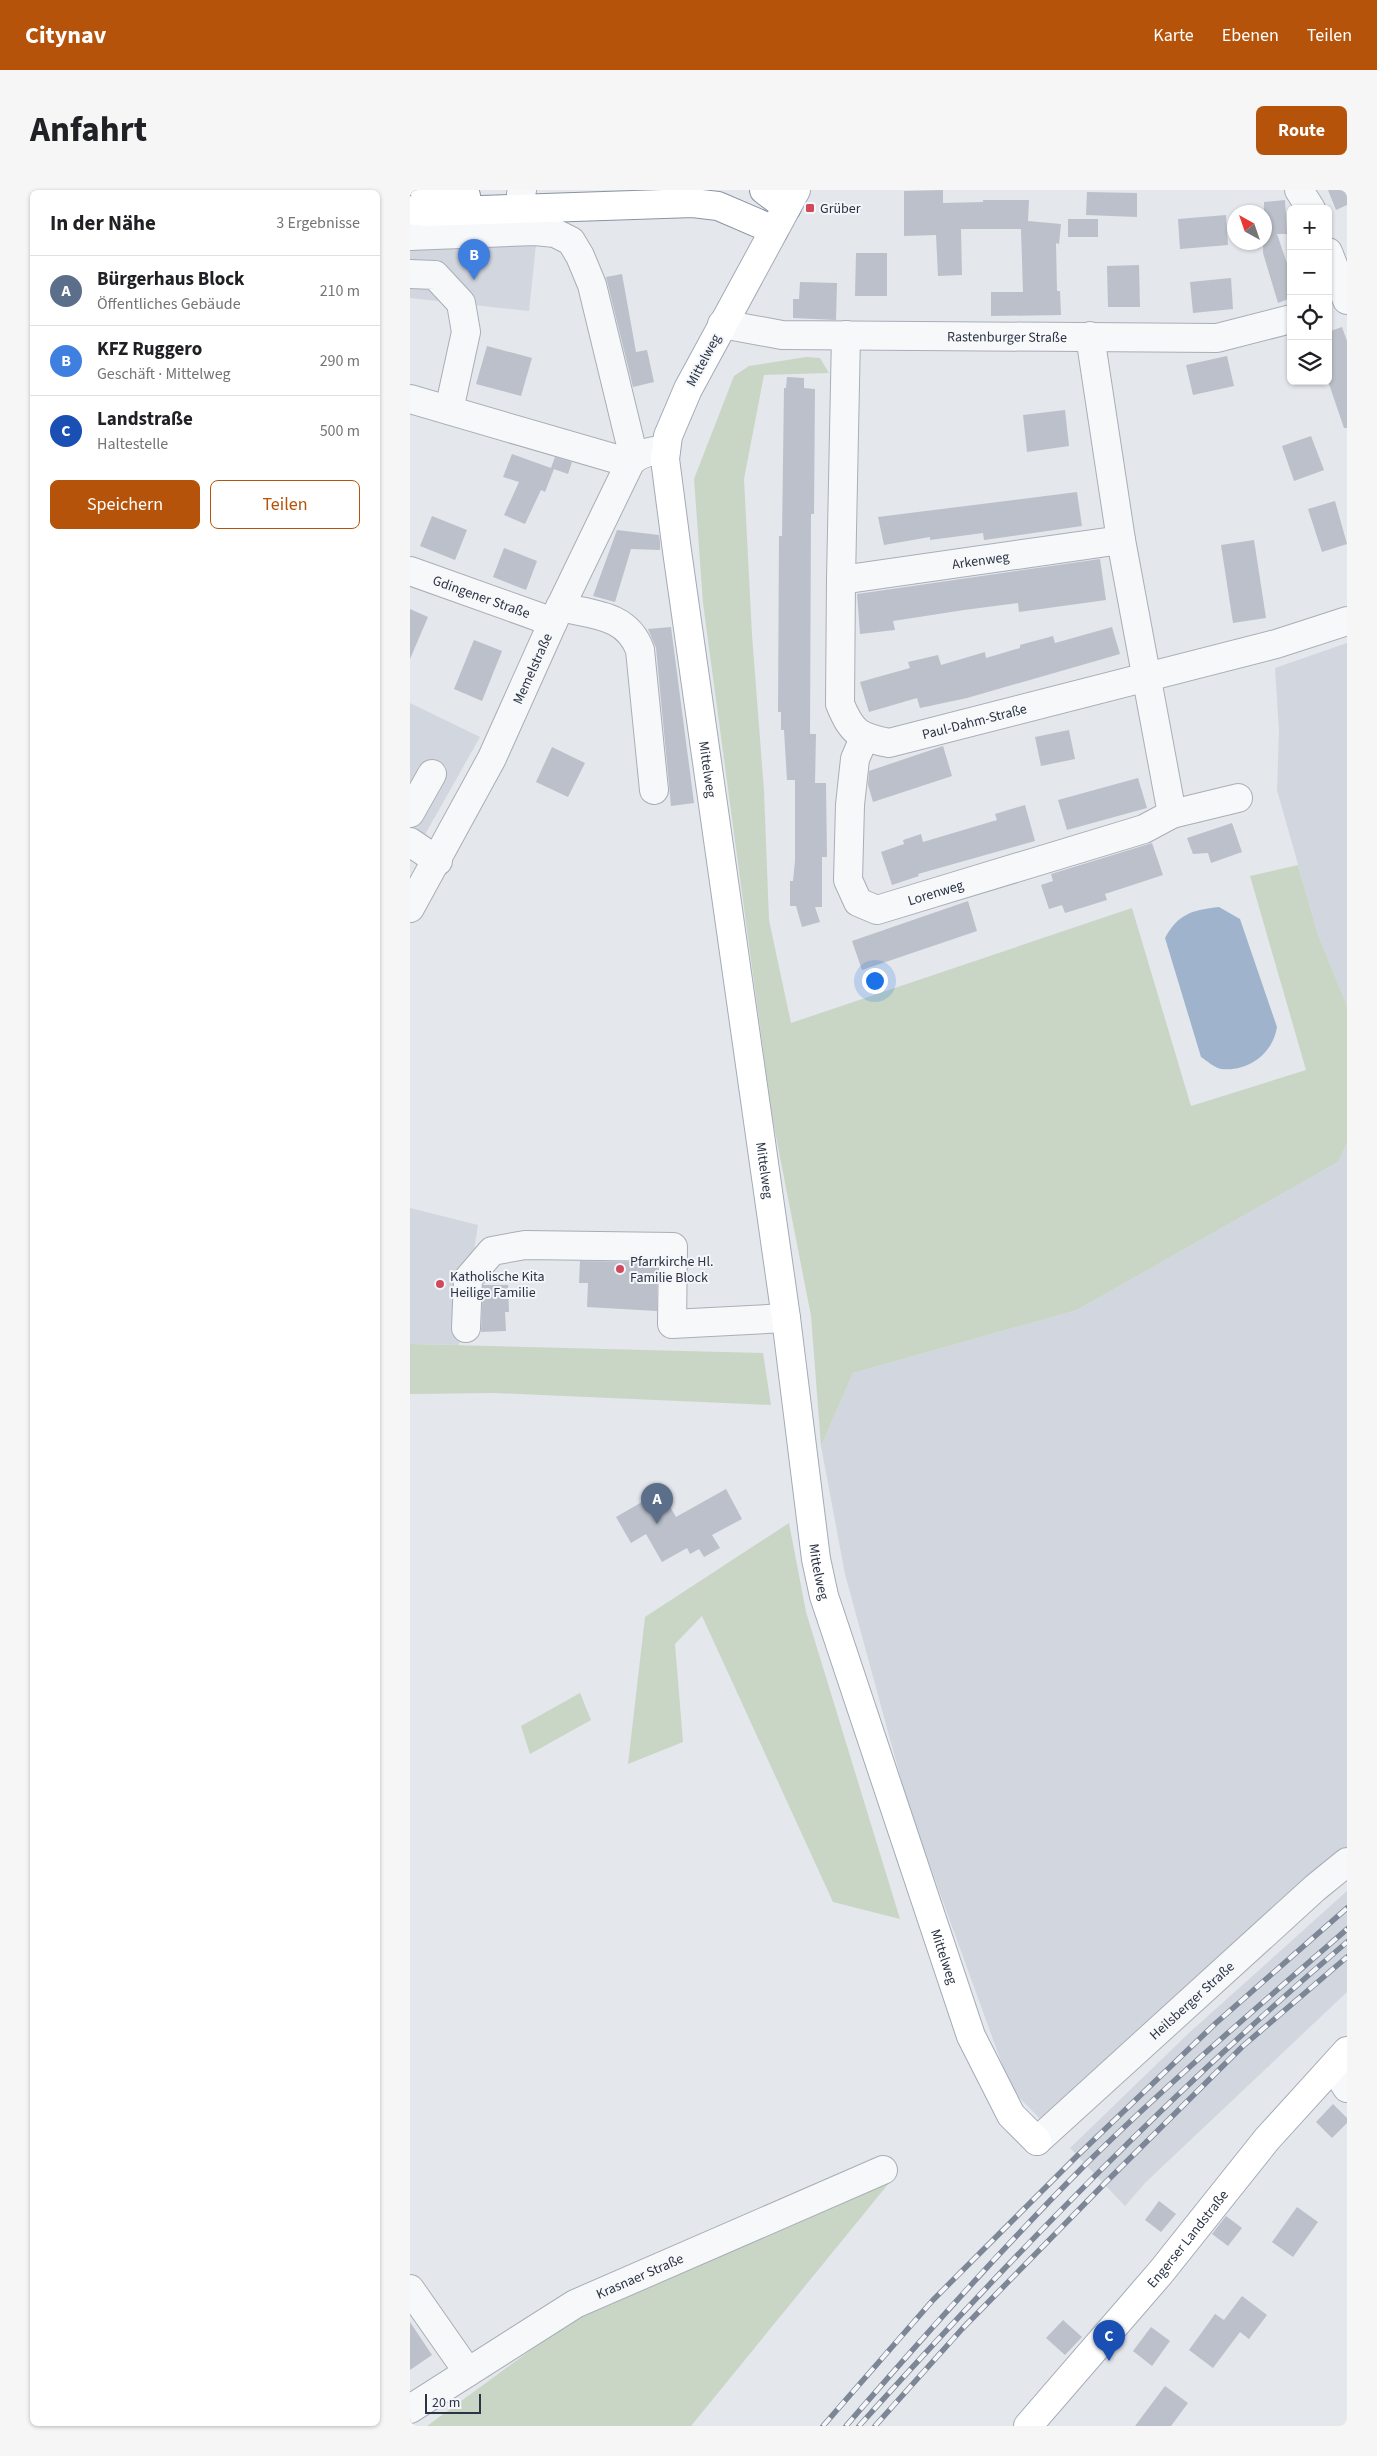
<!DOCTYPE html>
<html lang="de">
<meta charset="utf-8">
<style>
body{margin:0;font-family:"Source Sans 3",sans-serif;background:#f6f6f6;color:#202124}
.controls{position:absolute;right:15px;top:15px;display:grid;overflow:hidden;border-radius:8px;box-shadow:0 1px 4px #0004}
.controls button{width:45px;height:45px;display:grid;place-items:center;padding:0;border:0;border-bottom:1px solid #e0e0e0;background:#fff;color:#202124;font:25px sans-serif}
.compass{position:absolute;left:817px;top:15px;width:45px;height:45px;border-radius:50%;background:#fff;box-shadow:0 1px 4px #0004;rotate:320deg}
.scale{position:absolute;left:15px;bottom:12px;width:56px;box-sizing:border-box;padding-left:5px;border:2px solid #2b3445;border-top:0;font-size:14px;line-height:18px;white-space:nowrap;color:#2b3445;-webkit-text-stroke:4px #f4f6f9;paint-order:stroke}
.you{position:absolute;left:464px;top:790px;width:18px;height:18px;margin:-12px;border:4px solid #fff;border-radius:50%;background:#1a73e8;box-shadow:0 0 0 8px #1a73e833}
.badge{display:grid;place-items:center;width:32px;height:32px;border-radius:50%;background:#b45309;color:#fff;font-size:16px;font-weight:700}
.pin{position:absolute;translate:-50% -41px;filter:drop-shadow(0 1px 2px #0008)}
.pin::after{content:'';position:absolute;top:26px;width:18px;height:15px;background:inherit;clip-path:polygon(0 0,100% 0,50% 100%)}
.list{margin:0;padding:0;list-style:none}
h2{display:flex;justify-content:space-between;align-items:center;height:65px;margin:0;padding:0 20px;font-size:21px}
h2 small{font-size:16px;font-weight:400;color:#757577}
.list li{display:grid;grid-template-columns:32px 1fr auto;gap:15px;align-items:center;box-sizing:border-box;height:70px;padding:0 20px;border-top:1px solid #e0e0e0}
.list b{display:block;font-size:19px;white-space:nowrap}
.list p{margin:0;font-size:16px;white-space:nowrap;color:#757577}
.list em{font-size:16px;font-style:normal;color:#757577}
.actions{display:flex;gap:10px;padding:15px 20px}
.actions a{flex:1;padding:11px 0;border:1px solid #b45309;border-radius:8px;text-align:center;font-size:18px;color:#b45309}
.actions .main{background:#b45309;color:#fff}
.icon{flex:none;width:28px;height:28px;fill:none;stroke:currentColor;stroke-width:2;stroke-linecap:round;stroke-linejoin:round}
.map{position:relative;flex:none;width:937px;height:2236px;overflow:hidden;border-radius:8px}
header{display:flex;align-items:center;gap:30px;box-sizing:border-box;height:70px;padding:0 25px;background:#b45309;color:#fff}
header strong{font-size:24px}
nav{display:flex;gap:28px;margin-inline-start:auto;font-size:18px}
.intro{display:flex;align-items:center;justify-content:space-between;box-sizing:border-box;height:120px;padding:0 30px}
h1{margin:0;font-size:35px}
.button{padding:12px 22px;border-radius:8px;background:#b45309;color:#fff;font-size:18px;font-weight:700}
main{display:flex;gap:30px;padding:0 30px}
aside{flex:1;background:#fff;border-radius:8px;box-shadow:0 1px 4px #0004}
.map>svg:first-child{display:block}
</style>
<header>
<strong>Citynav</strong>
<nav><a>Karte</a><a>Ebenen</a><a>Teilen</a></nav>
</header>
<div class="intro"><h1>Anfahrt</h1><a class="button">Route</a></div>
<main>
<aside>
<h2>In der Nähe<small>3 Ergebnisse</small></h2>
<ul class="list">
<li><span class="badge" style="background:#5c6f8a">A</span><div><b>Bürgerhaus Block</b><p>Öffentliches Gebäude</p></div><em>210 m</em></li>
<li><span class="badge" style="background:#3f7fe0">B</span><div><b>KFZ Ruggero</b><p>Geschäft · Mittelweg</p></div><em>290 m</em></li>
<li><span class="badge" style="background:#1a4fb4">C</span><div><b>Landstraße</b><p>Haltestelle</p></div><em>500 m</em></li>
</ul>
<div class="actions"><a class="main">Speichern</a><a>Teilen</a></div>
</aside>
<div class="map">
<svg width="937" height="2236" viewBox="0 0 937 2236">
<rect width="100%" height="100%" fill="#e4e7ec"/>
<g fill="#d2d6de">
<path d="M127,45l-8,76 -119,-13v-55z"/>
<path d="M937,453v363l-29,-71 -41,-145 2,-59 -4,-63z"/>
<path d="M0,513l70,34 -70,124z"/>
<path d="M937,953v705l-40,33 -263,242 -33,-34 -103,-284 -63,-231 -24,-128 32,-73 224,-63 261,-148z"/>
<path d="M0,1018l68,17 -19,120 -49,-1z"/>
<path d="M937,1701v101l-201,190 -21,24 -55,-58 119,-115z"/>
</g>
<g fill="#c9d6c5">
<path d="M396,167l14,1 9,15 -65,2 -20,104 8,156 12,156 5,129 22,103 341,-115 59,198 115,-36 -56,-194 48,-11 20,70 29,71v137l-9,19 -261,148 -224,63 -32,73 -10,-130 -39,-200 -69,-513 -9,-124 40,-103 15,-10z"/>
<path d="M0,1154l353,9 8,52 -276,-12 -85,1z"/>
<path d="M379,1333l17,89 94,307 -67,-17 -131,-286 -27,28 8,98 -55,22 17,-147z"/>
<path d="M170,1503l11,27 -61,34 -9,-28z"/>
<path d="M479,1993l-198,243h-264l149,-109z"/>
</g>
<path fill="#9fb4cc" d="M809,717l21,12 37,108c-4,26 -28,45 -56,42 -6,-1 -14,-8 -20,-12l-36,-119c13,-24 27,-28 54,-31z"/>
<g fill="#bbc0ca">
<path d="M533,0v13l40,-1v-2h46l-1,21 33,3 -2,20 -3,-1 1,48h3l1,24 -70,1v-24h32l-2,-63h-60l1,46 -24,1 -2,-41 -32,1v-45z"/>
<path d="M918,0h19v15l-11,5z"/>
<path d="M677,2l50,1v24l-51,-2z"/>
<path d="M875,10l2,34h-10l14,41v23l-13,5 -15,-50 1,-51z"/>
<path d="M816,25l2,30 -48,4 -2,-30z"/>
<rect x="658" y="29" width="30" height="18"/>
<path d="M446,63h31v43h-32z"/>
<path d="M729,75l1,42h-32l-1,-41z"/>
<path d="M212,84l14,78 11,-2 7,32 -21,5 -27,-110z"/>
<path d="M821,88l2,31 -40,4 -3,-31z"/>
<path d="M390,92l37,1 -1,37 -43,-2v-19h6z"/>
<path d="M932,137l5,14v87h-3l-16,-47v-49z"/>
<path d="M77,156l45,12 -11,38 -45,-12z"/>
<path d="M817,166l7,30 -41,9 -7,-30z"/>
<path d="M377,187l17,1v10l11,1 -1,125h-3l-1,220h6l-1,49h11l1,74h-5v50h-7l5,15 -18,5 -6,-21h-6v-25h3l2,-20v-81h-8l-3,-50h-3v-18h-3l1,-176h3l2,-148h2z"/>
<path d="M655,220l4,36 -42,6 -4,-37z"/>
<path d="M901,246l13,34 -30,11 -12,-35z"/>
<path d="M102,264l39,14 4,-11 17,5 -4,12 -17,-6 3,1 -9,23 -4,-2 -16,34 -21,-9 15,-33 -16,-5z"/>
<path d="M667,302l5,34 -98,14 -1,-7 -53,7v-3l-46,8 -6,-28z"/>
<path d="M925,311l12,43 -25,8 -14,-43z"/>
<path d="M22,326l35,14 -12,30 -35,-14z"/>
<path d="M207,340l42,5 1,7v8l-29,-1 -16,53 -22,-6z"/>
<path d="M844,350l12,78 -33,5 -12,-78z"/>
<path d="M94,358l33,13 -11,29 -33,-13z"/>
<path d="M690,369l6,41 -87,12 -1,-9 -54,7 -71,11 2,9 -35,4 -3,-40z"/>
<path d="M0,419l18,8 -18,42z"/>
<path d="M261,437l23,176 -23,3 -15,-158 -8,-19z"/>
<path d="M702,437l8,27 -153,44 -47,10 -3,-10 -48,14 -9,-30 50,-14 -2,-6 30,-7 3,10 44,-13 1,6 34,-10v-3l33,-9 2,7z"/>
<path d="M64,450l28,11 -20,50 -28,-12z"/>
<path d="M659,540l6,29 -34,7 -6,-29z"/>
<path d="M533,556l9,30 -79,26 -5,-17 1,-14z"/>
<path d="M142,557l33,16 -17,34 -32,-15z"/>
<path d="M728,588l9,30 -80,22 -9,-30z"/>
<path d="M615,615l10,36 -117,33 1,2 -27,9 -11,-33 23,-8 -1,-4 18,-6 2,8 74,-22 -2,-6z"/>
<path d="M822,633l10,29 -31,11 -3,-10 -15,1 -6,-16z"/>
<path d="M742,653l11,32 -58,19 2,6 -42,13 -3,-8 -13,4 -8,-24 12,-4 -2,-7z"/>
<path d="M558,711l9,30 -115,39 -10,-29z"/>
<path d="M170,1071l77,1v49l-70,-4 1,-24h-9z"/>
<path d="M73,1095h25l1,27h-4l1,19 -25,1z"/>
<path d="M316,1299l16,30 -30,16 8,13 -16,9 -5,-8 -9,5 -3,-6 -25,14 -16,-28 -15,9 -15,-26 45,-26 15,26z"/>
<path d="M923,1914l14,14v5l-15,15 -16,-16z"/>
<path d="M749,2011l17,13 -15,18 -16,-12z"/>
<path d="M887,2017l21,15 -25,35 -21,-15z"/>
<path d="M816,2026l16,12 -14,18 -16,-12z"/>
<path d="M832,2106l25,19 -18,24 -9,-7 -27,36 -24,-18 26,-36 9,6z"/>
<path d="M653,2130l19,17 -17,18 -19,-17z"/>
<path d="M0,2132l22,33 -22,15z"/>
<path d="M741,2137l19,14 -18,25 -19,-15z"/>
<path d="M755,2196l23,17 -17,23h-36z"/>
</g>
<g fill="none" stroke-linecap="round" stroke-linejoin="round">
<g stroke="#a9aeb7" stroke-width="30">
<g id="minor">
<path d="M889,0l12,19"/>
<path d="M111,4l1,-4"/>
<path d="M0,46l125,-5 20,2 16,8 9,15 12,29 42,173"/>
<path d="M918,62l19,48"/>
<path d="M0,84l25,1 26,28 5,29 -17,78"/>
<path id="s1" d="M312,134l60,11 435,3 74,-19"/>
<path id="s2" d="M436,145l-5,245 -1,124c12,29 19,33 49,39l387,-99 71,-23"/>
<path d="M680,146l31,204 51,274"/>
<path d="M0,209l220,64"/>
<path id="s3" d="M0,381l143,51"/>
<path id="s4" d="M431,390l280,-40"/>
<path d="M150,417c33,8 67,7 80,43l14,140"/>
<path id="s5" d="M454,548l-9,21 -5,46 -2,75 10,22 19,8 267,-81 28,-15 66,-16"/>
<path d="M0,623l22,-39"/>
<path d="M0,652l28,19"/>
<path id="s6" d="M0,718l82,-150 61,-136 77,-159c8,-10 24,-13 36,-13"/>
<path d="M56,1138l2,-49 24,-28 33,-6 148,2 -1,77 114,-6"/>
<path d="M928,1884l9,14"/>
<path id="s7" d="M627,1951l278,-253 32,-26"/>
<path d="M0,2099l58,83"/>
<path id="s8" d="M0,2219l165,-105 308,-134"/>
</g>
</g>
<g stroke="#a3abb8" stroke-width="30">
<g id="major">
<path id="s9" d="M386,0l-108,199 -20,47 -3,23 12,92 109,767 30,241 8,37 147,440 40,79 26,26"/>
<path id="s10" d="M618,2236l133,-154 106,-133 80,-88"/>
</g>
</g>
<g stroke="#8b94a3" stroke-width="30">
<g id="highway">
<path d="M14,0l31,7 11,-1"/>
<path d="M354,0l23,17"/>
<path d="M0,20l14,2 269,-9 25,3 56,24"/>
</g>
</g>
<use href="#minor" stroke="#f7f8fa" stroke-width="28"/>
<use href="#major" stroke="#fff" stroke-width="28"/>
<use href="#highway" stroke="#fff" stroke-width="28"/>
<g stroke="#7d8696" stroke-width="5.5">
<g id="rail">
<path d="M413,2236l110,-126 144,-144 139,-133 131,-115"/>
<path d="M436,2236c77,-89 156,-178 240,-262 83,-82 173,-158 261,-235"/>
<path d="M449,2236c153,-170 313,-335 488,-484"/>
<path d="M465,2236l87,-97 144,-147 137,-136 104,-89"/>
</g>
</g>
<use href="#rail" stroke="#f4f6f9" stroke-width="4" stroke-dasharray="11" stroke-linecap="butt"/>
</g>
<g fill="#d1495b" stroke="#f4f6f9" stroke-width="2">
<rect x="395" y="13" width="10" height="10" rx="2.5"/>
<circle cx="210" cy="1079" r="5"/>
<circle cx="30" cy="1094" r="5"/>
</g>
<g text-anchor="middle" stroke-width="4" stroke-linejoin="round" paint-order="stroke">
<g font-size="14" fill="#2b3445" stroke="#f4f6f9" text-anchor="start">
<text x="410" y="23">Grüber</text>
<text x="220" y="1076">Pfarrkirche Hl.<tspan x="220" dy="16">Familie Block</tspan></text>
<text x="40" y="1091">Katholische Kita<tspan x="40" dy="16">Heilige Familie</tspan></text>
</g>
<g font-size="14" fill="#2b3445" stroke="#f4f6f9">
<text dy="5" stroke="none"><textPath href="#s1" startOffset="286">Rastenburger Straße</textPath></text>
<text transform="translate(293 170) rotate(-62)" y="5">Mittelweg</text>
<text dy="5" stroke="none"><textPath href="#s4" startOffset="141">Arkenweg</textPath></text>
<text dy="5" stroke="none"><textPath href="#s3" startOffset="76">Gdingener Straße</textPath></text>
<text dy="5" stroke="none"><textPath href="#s6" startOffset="269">Memelstraße</textPath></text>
<text dy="5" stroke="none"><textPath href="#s2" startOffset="524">Paul-Dahm-Straße</textPath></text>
<text dy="5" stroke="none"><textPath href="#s9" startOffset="614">Mittelweg</textPath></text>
<text dy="5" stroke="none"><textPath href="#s5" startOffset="250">Lorenweg</textPath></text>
<text dy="5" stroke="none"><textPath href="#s9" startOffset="1019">Mittelweg</textPath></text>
<text dy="5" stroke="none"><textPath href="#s9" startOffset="1424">Mittelweg</textPath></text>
<text dy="5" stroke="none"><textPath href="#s9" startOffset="1829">Mittelweg</textPath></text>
<text dy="5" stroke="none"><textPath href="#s7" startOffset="209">Heilsberger Straße</textPath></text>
<text dy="5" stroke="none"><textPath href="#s10" startOffset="246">Engerser Landstraße</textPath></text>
<text dy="5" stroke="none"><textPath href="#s8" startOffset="266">Krasnaer Straße</textPath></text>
</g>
</g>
</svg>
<div class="controls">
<button>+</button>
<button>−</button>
<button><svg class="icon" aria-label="locate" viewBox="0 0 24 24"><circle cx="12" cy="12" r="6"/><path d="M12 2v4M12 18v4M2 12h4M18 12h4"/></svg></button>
<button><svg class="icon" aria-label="layers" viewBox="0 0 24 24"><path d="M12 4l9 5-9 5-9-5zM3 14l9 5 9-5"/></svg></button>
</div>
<svg class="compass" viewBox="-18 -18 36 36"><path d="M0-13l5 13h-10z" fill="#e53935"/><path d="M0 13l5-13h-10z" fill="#757577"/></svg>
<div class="scale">20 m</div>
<div class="you"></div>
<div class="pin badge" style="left:247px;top:1334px;background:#5c6f8a">A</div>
<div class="pin badge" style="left:64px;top:90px;background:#3f7fe0">B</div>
<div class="pin badge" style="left:699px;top:2171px;background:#1a4fb4">C</div>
</div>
</main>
